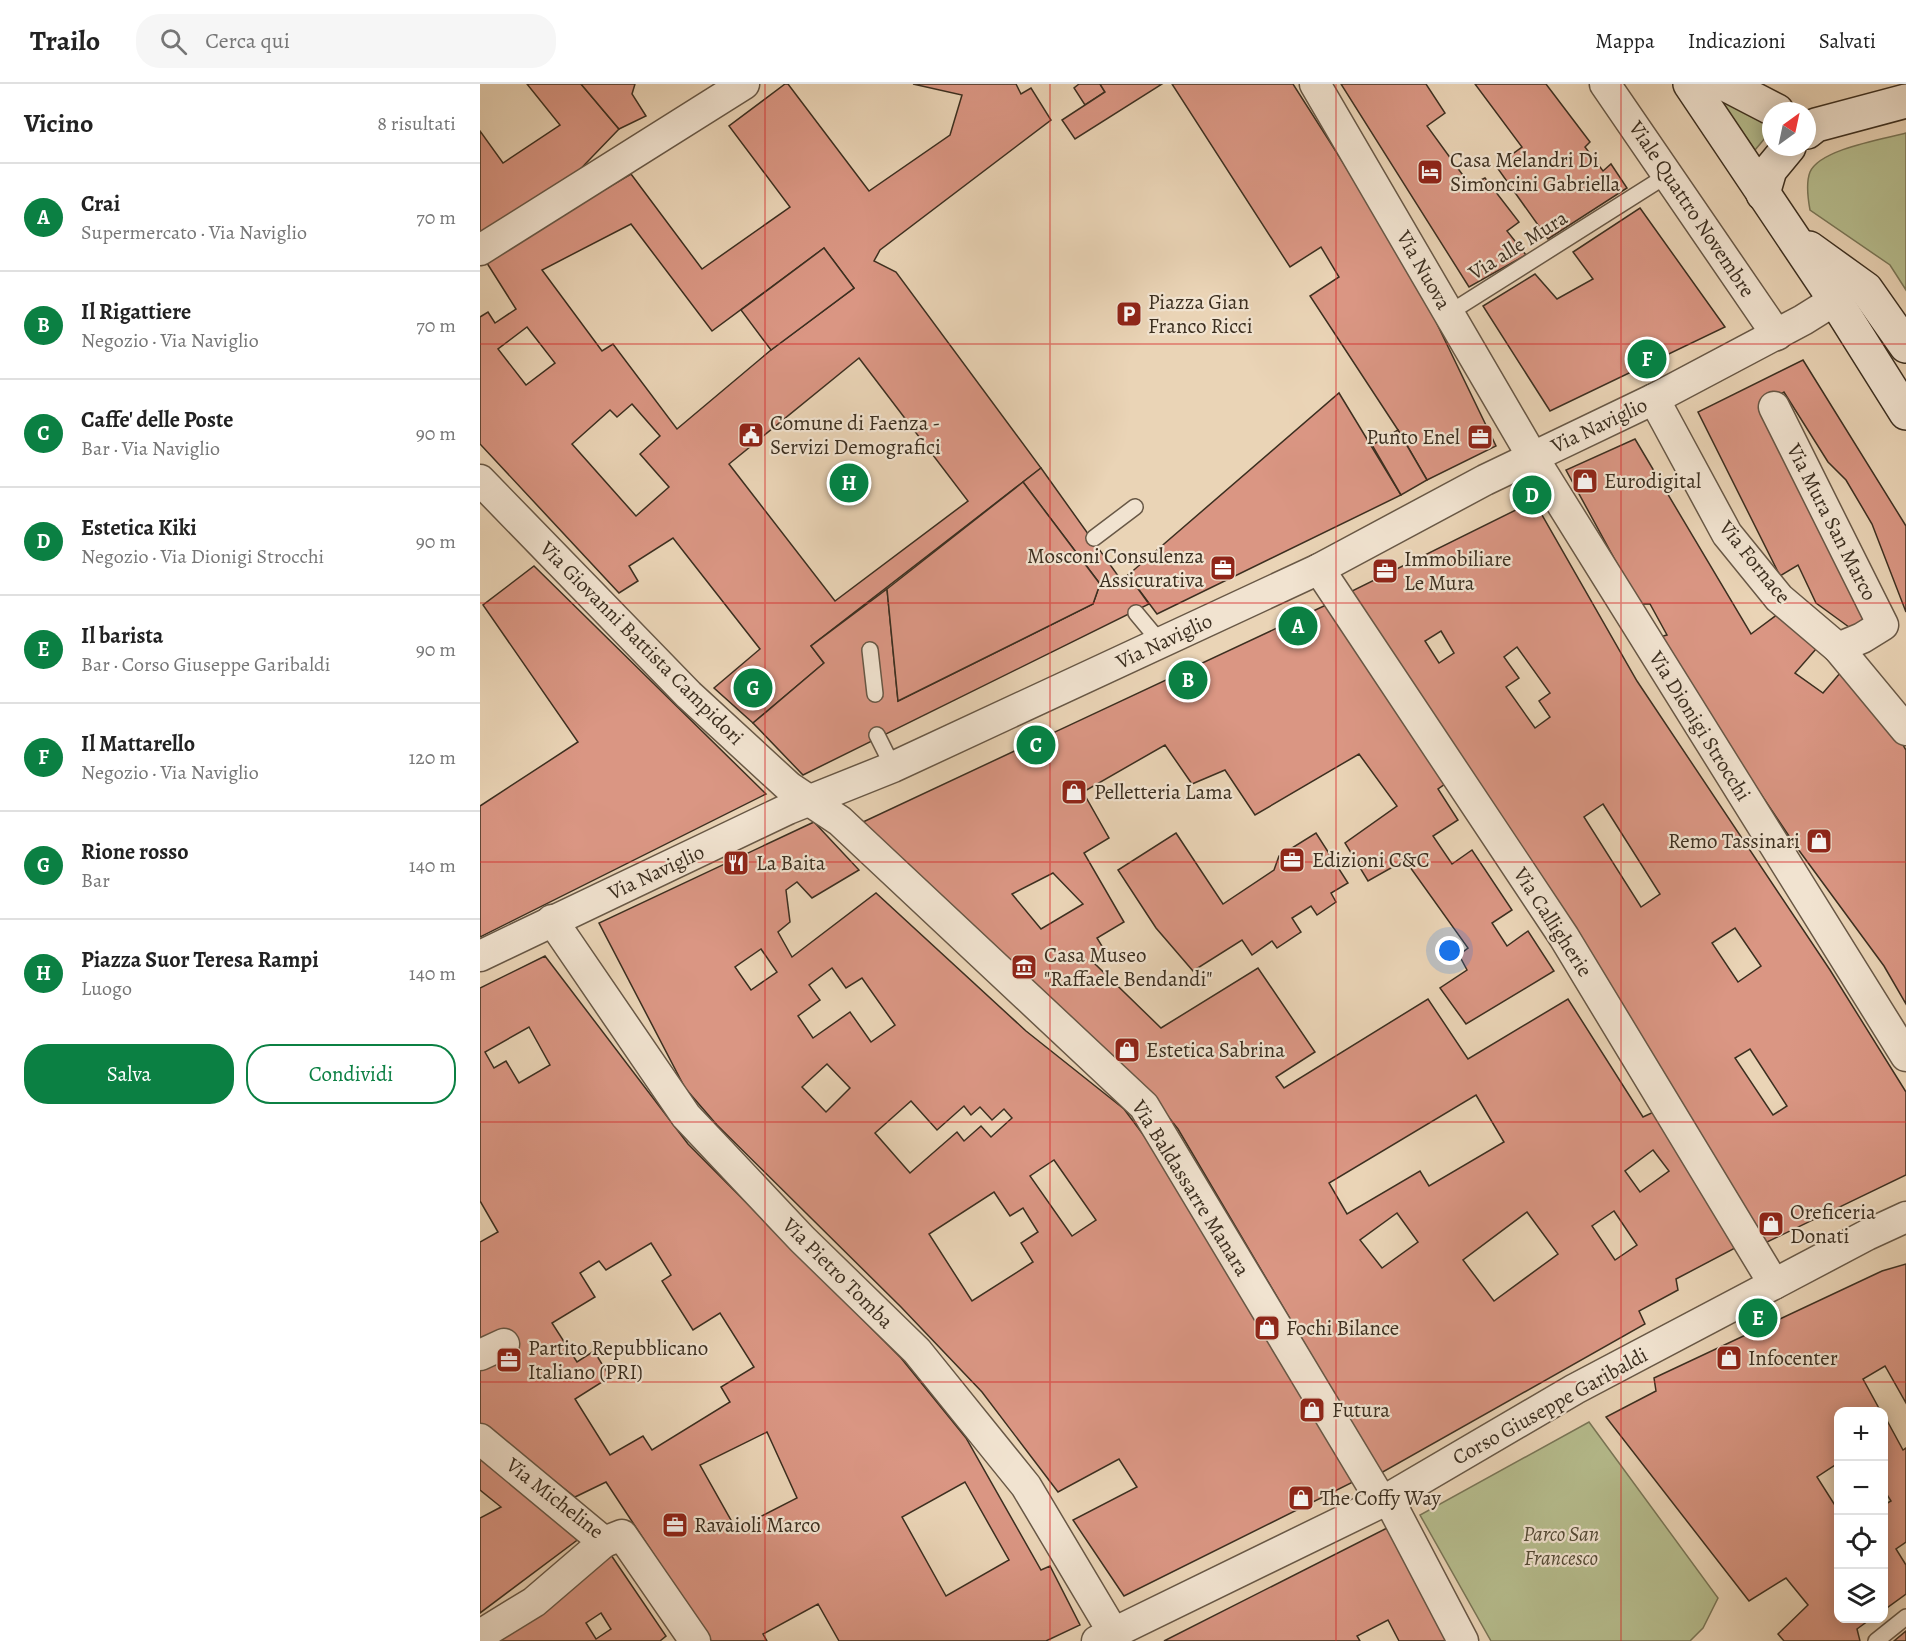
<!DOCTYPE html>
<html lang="it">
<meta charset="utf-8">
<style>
body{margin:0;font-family:Alegreya,serif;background:#f6f6f6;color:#222}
.controls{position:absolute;right:18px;bottom:18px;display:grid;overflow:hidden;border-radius:12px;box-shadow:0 3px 15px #0003}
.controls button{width:54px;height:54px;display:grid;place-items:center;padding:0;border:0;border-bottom:2px solid #e0e0e0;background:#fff;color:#222;font:30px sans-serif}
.compass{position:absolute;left:1282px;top:18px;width:54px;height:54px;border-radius:50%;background:#fff;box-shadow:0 3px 15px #0003;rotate:33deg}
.you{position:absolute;left:970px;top:867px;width:21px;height:21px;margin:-15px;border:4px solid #fff;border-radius:50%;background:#1a73e8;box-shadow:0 0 0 9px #1a73e833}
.badge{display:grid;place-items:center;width:39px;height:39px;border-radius:50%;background:#0b8043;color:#fff;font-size:20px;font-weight:700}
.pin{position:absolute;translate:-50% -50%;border:3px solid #fff;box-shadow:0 2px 6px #0006}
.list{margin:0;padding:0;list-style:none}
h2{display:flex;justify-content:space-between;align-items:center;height:78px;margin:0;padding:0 24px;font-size:26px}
h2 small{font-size:20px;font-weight:400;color:#767676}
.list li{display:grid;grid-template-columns:39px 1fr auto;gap:18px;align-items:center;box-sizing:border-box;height:108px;padding:0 24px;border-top:2px solid #e0e0e0}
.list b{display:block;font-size:22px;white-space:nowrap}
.list p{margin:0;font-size:20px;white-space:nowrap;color:#767676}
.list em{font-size:20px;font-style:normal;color:#767676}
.actions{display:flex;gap:12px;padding:18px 24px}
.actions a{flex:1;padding:14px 0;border:2px solid #0b8043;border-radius:24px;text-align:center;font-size:21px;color:#0b8043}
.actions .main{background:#0b8043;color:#fff}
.icon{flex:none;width:33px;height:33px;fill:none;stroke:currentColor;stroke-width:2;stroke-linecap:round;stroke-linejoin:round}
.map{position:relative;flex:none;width:1426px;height:1557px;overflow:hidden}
header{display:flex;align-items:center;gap:36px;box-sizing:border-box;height:84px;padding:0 30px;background:#fff;border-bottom:2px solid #e0e0e0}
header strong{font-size:28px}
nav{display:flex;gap:33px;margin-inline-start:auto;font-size:21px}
.search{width:420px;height:54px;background:#f6f6f6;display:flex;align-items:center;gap:15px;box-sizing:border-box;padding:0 21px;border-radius:24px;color:#767676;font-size:22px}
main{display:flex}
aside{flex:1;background:#fff}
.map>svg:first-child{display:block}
</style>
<header>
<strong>Trailo</strong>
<div class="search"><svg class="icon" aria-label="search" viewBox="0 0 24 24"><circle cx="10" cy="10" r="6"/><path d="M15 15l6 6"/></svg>Cerca qui</div>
<nav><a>Mappa</a><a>Indicazioni</a><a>Salvati</a></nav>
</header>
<main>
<aside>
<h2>Vicino<small>8 risultati</small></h2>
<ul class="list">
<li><span class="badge">A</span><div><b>Crai</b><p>Supermercato · Via Naviglio</p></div><em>70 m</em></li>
<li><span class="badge">B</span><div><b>Il Rigattiere</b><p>Negozio · Via Naviglio</p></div><em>70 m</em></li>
<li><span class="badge">C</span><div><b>Caffe' delle Poste</b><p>Bar · Via Naviglio</p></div><em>90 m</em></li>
<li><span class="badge">D</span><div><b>Estetica Kiki</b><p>Negozio · Via Dionigi Strocchi</p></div><em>90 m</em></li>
<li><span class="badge">E</span><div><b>Il barista</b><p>Bar · Corso Giuseppe Garibaldi</p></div><em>90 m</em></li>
<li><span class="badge">F</span><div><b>Il Mattarello</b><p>Negozio · Via Naviglio</p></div><em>120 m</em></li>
<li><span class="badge">G</span><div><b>Rione rosso</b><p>Bar</p></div><em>140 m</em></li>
<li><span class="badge">H</span><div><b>Piazza Suor Teresa Rampi</b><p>Luogo</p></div><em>140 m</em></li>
</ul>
<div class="actions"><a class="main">Salva</a><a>Condividi</a></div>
</aside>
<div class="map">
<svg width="1426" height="1557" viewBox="0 0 1426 1557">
<rect width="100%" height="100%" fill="#ead4b6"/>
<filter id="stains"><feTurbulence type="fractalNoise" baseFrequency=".00333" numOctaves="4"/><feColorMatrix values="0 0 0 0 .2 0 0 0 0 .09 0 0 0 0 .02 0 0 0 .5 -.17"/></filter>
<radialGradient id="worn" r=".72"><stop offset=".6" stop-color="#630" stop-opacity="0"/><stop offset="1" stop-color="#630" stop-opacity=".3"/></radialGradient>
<g fill="#b6bd8e" stroke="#797657" stroke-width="1.5">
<path d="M1232,4l59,31v12l-16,19z"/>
<path d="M1426,49v157l-16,-25 -80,-55c-2,-11 -4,-28 0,-38 10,-23 74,-33 96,-39z"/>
<path d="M1109,1338l129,176 -15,30 -13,13h-199l-71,-126z"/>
</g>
<g fill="#da9683" stroke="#3c2f20" stroke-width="1.5" fill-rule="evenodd">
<path d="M47,0h54l38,45 -53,55 -86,54v-107l23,32 57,-38z"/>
<path d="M101,0h54l-3,10 14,22 -27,13z"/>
<path d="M305,0h3l81,107 81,-56 12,-40 -49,-11h103l5,10 10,-6 20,32 -171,130 -6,11 22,11 145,196 -230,178 13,17 -71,60 -39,-35 46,-39 -87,-111 -44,28 9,15 -19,12 -139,-149v-127l8,-5 7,11 21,-14 -31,-49 146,-86 71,95 88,-62 -61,-81zM151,140l81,107 112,-83 30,40 -83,62 -94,79 -64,-85 -11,7 -60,-81zM47,243l28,36 -29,22 -28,-36zM379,274l109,143 -133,100 -106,-137zM152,320l28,32 -20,18 29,33 -33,29 -64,-72 38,-34 7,7z"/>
<path d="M599,0h21l5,8 -20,13 -11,-17z"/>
<path d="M620,0h62l-87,55 -13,-19 43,-28z"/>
<path d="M692,0h121l116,182 87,180 -69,34 -29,-50 -88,-134 29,-19 -18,-30 -31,20z"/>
<path d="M861,0h85l19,29 -18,13 43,59 15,-7 34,44 -12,9 19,24 -57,32z"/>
<path d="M995,0h71l44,58 -5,5 18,24 8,-7 16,24 -79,51 -52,-73 26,-19z"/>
<path d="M1160,124l85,119 -175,84 -67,-105 52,-32 22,25 36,-20 -20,-27z"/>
<path d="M344,164l30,40 -83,62 -30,-40z"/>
<path d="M1323,276l103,166v86l-34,-88 -26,-44 -18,-18 -44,-70 -18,12 107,217 -20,9 -37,-27 -18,-38 -18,11 -82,-164z"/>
<path d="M859,309l62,102 -244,119 -29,-39z"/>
<path d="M918,346l29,50 -26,15 -29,-50z"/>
<path d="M1155,355l116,195 31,-23 34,38 -21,24 28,20 18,-21 34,26 31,52v254l-22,-38 -89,-121 -139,-207 11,-3 -17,-31h-11l-73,-134z"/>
<path d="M561,384l80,112 7,-5 21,29 -346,171 -50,-52 71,-60 -13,-17 76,-57 11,112 195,-97 7,-20 -77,-102z"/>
<path d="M543,398l77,102 -7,20 -195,97 -11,-112z"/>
<path d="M1054,417l103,180 193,289 76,122v83l-141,68 -419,-649zM961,547l13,22 -15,10 -14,-22zM1037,563l33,46 -11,8 11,16 -15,11 -29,-41 13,-9 -15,-21zM1123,720l57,90 -19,13 -57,-90zM1255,844l26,38 -23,16 -26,-39zM1270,965l37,57 -14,9 -38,-57z"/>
<path d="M54,482l232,228 -286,143v-131l98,-64 -95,-137z"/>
<path d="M846,521l119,179 -7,5 20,31 -25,16 19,28 20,-14 40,60 -20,13 15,23 21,-15 26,40 -88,53 -26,-36 27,-18 -8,-15 9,-7 -63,-88 -37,21 -23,-38 52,-37 -38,-52 -104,61 -30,-45 -33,14 -27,-39 -82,47 26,46 -25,15 40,69 -27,16 8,13 -13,10 69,67 97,-60 57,84 -39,25 8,11 144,-89 40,60 100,-60 75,118 15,-7 79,137 -61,32 2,11 -39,21 6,13 -264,149 -203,-344 -31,-39 -284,-268zM573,789l30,31 -42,25 -29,-35zM996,1011l28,47 -75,44 -9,-15 -73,43 -18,-31zM1173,1066l16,21 -29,21 -15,-21zM1134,1127l23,34 -22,15 -23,-34zM1047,1128l31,42 -64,47 -31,-41zM917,1129l21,29 -36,26 -22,-28z"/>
<path d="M334,738l45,48 -47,28 -15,-16 -11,8 4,32 -12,10 14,25 84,-64 150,138 98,78 30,40 199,333 -229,114 -51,-76 64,-33 -18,-28 -61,33 -76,-100 -81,-85 -184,-182 -32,-37 -86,-165zM281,865l16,23 -26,18 -16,-23zM352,884l14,20 16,-10 33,47 -24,17 -21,-30 -37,26 -15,-22 22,-16 -11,-15zM347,980l23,24 -24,24 -24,-25zM431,1017l26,29 27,-24 7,9 9,-8 12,13 12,-11 8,9 -21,19 -10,-11 -17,15 -7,-9 -47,41 -35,-40zM574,1076l42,60 -24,16 -42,-60zM514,1108l16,24 13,-8 15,24 -17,11 12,19 -61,39 -43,-67z"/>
<path d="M696,749l47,71 51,-34 5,-14 37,-23 32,50 -17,10 5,9 -19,13 -6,-9 -19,12 9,14 -24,16 -5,-7 -20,14 -10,-15 -49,31 -37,-43 -38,-58z"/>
<path d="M65,872l143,188 213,214 65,80 75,132 9,-4 30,59 -34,16h-207l-21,-37 -55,30 4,7h-56l-105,-159 -31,15 -95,-74v-57l29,-29 -4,-8 -25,11v-98l18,-10 -18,-31v-213zM49,943l21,38 -31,18 -13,-22 -12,7 -9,-16zM171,1159l20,32 -9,6 31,49 27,-17 34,54 -33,20 9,15 -78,48 -9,-14 -33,19 -35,-56 35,-22 -16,-26 -17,11 -25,-39 43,-26 -15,-24 19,-12 7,9zM287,1348l30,66 -61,31 -36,-64zM485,1398l44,78 -63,36 -44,-79z"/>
<path d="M1426,1180v139l-21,-37 -22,13 18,33h-43v51l-21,14 21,33v108h34l-15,11 3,12h-76l-6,-7 30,-29 -22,-27 -37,23 -143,-184 50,-26 -2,-13 228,-107z"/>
<path d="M1404,1331l19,35 3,-2v94l-10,7 10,16v29l-22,16v-105l7,-4 -7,-11z"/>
<path d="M0,1371l100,83 -100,75v-95l21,-11 -21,-17z"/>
<path d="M907,1444l35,60 25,53h-48l-11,-21 -31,16 3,5h-196z"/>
<path d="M131,1471l55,81 -6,5h-170zM121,1529l10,16 -15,10 -10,-16z"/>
<path d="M1426,1547v10h-12z"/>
</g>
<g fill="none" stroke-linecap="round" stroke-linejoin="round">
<g stroke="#685846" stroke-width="18">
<g id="service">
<path d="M969,229l220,-139"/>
<path d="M614,454l41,-31"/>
<path d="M656,529l25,30"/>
<path d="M390,566l5,44"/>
<path d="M397,651l16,32"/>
<path d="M1396,1557l30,-24"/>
</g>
</g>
<g stroke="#685846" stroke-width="33">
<g id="minor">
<path d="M835,0l217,372 374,600"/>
<path d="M1125,0l172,251"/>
<path d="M0,166l264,-166"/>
<path d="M1174,315l73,135 52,64 59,50"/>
<path d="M1294,323l109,218 -21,13 -24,10 68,82"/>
<path d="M0,396l209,215 100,92 51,34 304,285 238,396"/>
<path d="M839,485l245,368 210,347"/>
<path d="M72,836l134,196 116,123 115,112 109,135 87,146"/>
<path d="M0,872l308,-147 105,-42 426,-198 166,-89 169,-81 149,-79 32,-20"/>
<path d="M0,1271l24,-11"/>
<path d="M0,1355l124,103 18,-7 73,106"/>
<path d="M908,1414l75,143"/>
<path d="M0,1551l54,-33 70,-60"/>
<path d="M617,1557l285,-139 193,-113 292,-154 39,-18"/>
</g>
</g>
<g stroke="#3c2f20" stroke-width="36">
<g id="secondary">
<path d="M1210,0l145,216 71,113"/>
<path d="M1245,0l52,27"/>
<path d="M1327,48l9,-7 90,-24"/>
<path d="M1283,110l7,-24 19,-23"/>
<path d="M1329,164l57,41 40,57"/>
</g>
</g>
<use href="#service" stroke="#f1e3d0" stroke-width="15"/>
<use href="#minor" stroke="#f1e3d0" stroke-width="30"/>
<use href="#secondary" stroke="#f1e3d0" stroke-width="33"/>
</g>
<path fill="none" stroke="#d62828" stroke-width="1.5" stroke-opacity="0.55" d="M285,0v1557M570,0v1557M856,0v1557M1141,0v1557M0,260h1426M0,519h1426M0,778h1426M0,1038h1426M0,1298h1426"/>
<defs>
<g id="hotel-square" transform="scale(1.35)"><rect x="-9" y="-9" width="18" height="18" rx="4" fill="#8f2418" stroke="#f1e3d0"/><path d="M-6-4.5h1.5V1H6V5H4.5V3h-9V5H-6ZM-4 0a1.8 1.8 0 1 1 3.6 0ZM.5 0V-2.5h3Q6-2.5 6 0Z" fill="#fff"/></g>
<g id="parking-square" transform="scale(1.35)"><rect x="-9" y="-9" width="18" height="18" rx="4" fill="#8f2418" stroke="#f1e3d0"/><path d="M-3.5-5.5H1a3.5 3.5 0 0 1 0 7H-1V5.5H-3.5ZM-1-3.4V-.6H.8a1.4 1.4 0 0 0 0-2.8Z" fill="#fff"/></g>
<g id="civic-square" transform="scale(1.35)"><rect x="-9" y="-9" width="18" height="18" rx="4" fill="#8f2418" stroke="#f1e3d0"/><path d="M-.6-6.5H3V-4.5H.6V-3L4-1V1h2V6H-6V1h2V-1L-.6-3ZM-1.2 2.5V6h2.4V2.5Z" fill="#fff"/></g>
<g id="office-square" transform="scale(1.35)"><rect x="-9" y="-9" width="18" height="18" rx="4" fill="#8f2418" stroke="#f1e3d0"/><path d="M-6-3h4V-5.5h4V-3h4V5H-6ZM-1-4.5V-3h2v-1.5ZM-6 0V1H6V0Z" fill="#fff"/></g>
<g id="shop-square" transform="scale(1.35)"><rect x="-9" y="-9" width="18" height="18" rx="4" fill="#8f2418" stroke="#f1e3d0"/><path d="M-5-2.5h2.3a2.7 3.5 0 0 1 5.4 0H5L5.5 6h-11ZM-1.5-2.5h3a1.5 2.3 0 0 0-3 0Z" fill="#fff"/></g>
<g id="restaurant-square" transform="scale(1.35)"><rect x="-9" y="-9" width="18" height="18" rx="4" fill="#8f2418" stroke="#f1e3d0"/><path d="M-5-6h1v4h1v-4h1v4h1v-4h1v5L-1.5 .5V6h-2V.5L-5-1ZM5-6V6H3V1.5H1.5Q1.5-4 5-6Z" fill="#fff"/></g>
<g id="museum-square" transform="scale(1.35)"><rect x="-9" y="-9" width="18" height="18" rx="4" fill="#8f2418" stroke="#f1e3d0"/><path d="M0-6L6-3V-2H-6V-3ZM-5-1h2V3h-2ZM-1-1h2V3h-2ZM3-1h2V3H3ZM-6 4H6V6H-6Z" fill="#fff"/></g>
</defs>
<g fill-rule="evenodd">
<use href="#hotel-square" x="950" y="88"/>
<use href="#parking-square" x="649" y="230"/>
<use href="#civic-square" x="271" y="351"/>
<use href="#office-square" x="1000" y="353"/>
<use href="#shop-square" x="1105" y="397"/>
<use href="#office-square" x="743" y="484"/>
<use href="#office-square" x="905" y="487"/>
<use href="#shop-square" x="594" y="708"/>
<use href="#shop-square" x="1339" y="757"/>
<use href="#office-square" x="812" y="776"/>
<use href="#restaurant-square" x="256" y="779"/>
<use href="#museum-square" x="544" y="883"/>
<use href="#shop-square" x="647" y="966"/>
<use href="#shop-square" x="1291" y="1140"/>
<use href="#shop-square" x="787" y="1244"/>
<use href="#shop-square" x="1249" y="1274"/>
<use href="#office-square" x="29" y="1276"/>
<use href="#shop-square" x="832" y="1326"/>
<use href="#shop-square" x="821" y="1414"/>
<use href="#office-square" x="195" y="1441"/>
</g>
<g text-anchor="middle" stroke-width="4.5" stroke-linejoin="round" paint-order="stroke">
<g font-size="21" fill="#3c2f20" stroke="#f1e3d0" text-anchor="start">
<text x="970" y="83">Casa Melandri Di<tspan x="970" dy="24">Simoncini Gabriella</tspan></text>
<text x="668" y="225">Piazza Gian<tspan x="668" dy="24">Franco Ricci</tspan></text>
<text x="290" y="346">Comune di Faenza -<tspan x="290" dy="24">Servizi Demografici</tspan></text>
<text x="980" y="360" text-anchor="end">Punto Enel</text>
<text x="1124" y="404">Eurodigital</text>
<text x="724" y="479" text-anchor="end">Mosconi Consulenza<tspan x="724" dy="24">Assicurativa</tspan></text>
<text x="924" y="482">Immobiliare<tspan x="924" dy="24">Le Mura</tspan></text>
<text x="614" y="715">Pelletteria Lama</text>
<text x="1320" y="764" text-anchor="end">Remo Tassinari</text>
<text x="832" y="783">Edizioni C&amp;C</text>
<text x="276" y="786">La Baita</text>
<text x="564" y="878">Casa Museo<tspan x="564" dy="24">"Raffaele Bendandi"</tspan></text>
<text x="666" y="973">Estetica Sabrina</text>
<text x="1310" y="1135">Oreficeria<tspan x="1310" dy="24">Donati</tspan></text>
<text x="806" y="1251">Fochi Bilance</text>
<text x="48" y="1271">Partito Repubblicano<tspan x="48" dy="24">Italiano (PRI)</tspan></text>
<text x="1268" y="1281">Infocenter</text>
<text x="852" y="1333">Futura</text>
<text x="840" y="1421">The Coffy Way</text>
<text x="214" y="1448">Ravaioli Marco</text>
</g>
<g font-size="21" fill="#3c2f20" stroke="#f1e3d0">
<text transform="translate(1212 125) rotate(56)" y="7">Viale Quattro Novembre</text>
<text transform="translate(1038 161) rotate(-32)" y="7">Via alle Mura</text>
<text transform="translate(944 186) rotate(60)" y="7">Via Nuova</text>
<text transform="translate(1119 341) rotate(-25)" y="7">Via Naviglio</text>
<text transform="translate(1352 438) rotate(63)" y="7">Via Mura San Marco</text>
<text transform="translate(1275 478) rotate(51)" y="7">Via Fornace</text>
<text transform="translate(684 557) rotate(-25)" y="7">Via Naviglio</text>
<text transform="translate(162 559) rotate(45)" y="7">Via Giovanni Battista Campidori</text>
<text transform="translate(1220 642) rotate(58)" y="7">Via Dionigi Strocchi</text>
<text transform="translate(176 788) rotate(-25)" y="7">Via Naviglio</text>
<text transform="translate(1073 838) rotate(57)" y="7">Via Calligherie</text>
<text transform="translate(711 1104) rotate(58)" y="7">Via Baldassarre Manara</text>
<text transform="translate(358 1189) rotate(45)" y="7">Via Pietro Tomba</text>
<text transform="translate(1070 1322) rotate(-29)" y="7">Corso Giuseppe Garibaldi</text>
<text transform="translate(75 1414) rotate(38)" y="7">Via Micheline</text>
</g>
<g font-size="21" font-style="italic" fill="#544b36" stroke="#f1e3d0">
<text x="1081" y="1457">Parco San<tspan x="1081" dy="24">Francesco</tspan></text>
</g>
</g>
<rect width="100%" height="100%" filter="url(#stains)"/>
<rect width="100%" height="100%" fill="url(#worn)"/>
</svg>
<div class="controls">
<button>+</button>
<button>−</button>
<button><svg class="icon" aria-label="locate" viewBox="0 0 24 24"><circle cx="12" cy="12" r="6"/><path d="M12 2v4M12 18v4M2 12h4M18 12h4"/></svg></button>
<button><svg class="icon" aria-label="layers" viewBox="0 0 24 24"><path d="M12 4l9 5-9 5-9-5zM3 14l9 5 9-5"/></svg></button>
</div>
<svg class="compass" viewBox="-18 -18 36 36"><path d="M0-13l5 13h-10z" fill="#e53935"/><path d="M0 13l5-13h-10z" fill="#767676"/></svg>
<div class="you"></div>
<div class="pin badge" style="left:818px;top:542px">A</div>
<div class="pin badge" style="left:708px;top:596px">B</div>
<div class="pin badge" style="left:556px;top:661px">C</div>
<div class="pin badge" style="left:1052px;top:411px">D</div>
<div class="pin badge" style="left:1278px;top:1234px">E</div>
<div class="pin badge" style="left:1167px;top:275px">F</div>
<div class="pin badge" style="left:273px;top:604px">G</div>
<div class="pin badge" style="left:369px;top:399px">H</div>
</div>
</main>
